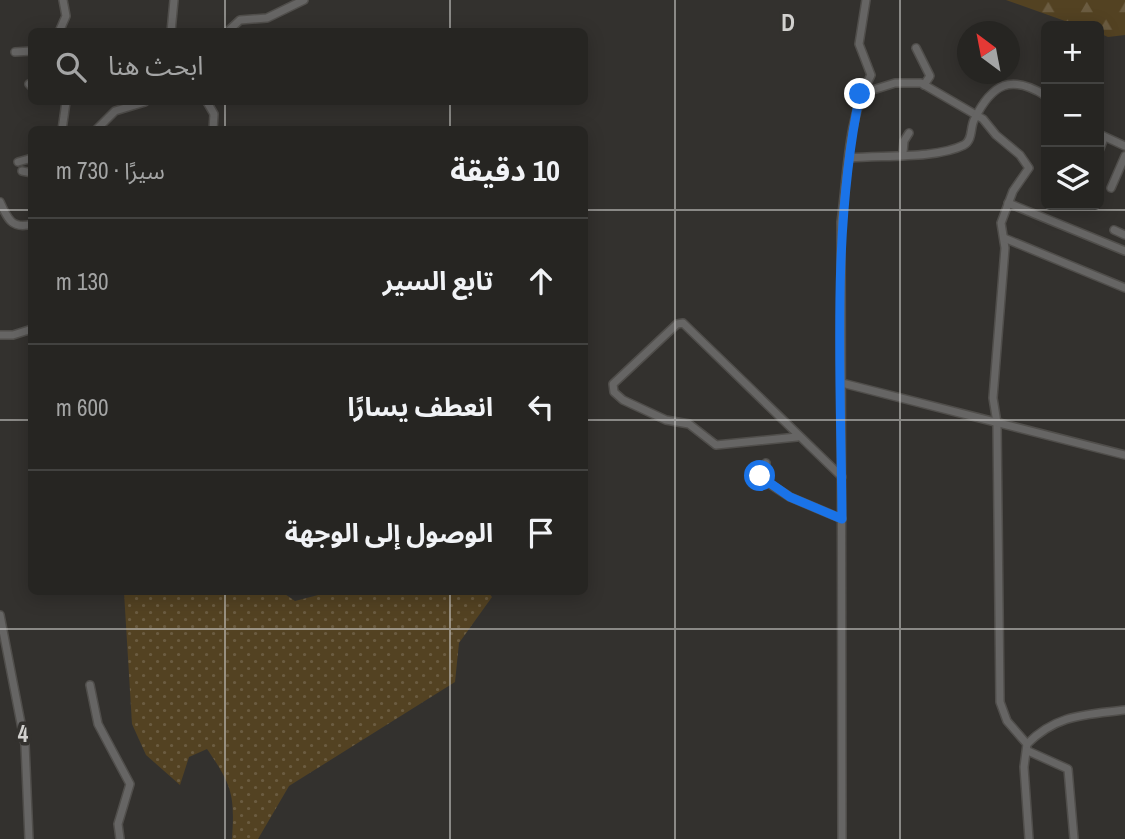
<!DOCTYPE html>
<html lang="ar">
<meta charset="utf-8">
<style>
body{margin:0;font-family:"Archivo Narrow","Noto Sans Arabic",sans-serif;background:#32312f;color:#f1f3f6;direction:rtl}
.controls{position:absolute;right:21px;top:21px;display:grid;overflow:hidden;border-radius:10px;box-shadow:0 4px 18px #0003}
.controls button{width:63px;height:63px;display:grid;place-items:center;padding:0;border:0;border-bottom:2px solid #424240;background:#262522;color:#f1f3f6;font:35px sans-serif}
.compass{position:absolute;left:957px;top:21px;width:63px;height:63px;border-radius:50%;background:#262522;box-shadow:0 4px 18px #0003;rotate:328deg}
.stop{position:absolute;width:21px;height:21px;margin:-16px;border:5px solid #1a73e8;border-radius:50%;background:#fff}
.stop.end{background:#1a73e8;border-color:#fff;box-shadow:0 2px 7px #0008}
.list{margin:0;padding:0;list-style:none}
h2{display:flex;justify-content:space-between;align-items:center;height:91px;margin:0;padding:0 28px;font-size:30px}
h2 small{font-size:23px;font-weight:400;color:#a4a5a5}
.list li{display:grid;grid-template-columns:46px 1fr auto;gap:21px;align-items:center;box-sizing:border-box;height:126px;padding:0 28px;border-top:2px solid #424240}
.list b{display:block;font-size:26px;white-space:nowrap}
.list em{font-size:23px;font-style:normal;color:#a4a5a5}
.icon{flex:none;width:38px;height:38px;fill:none;stroke:currentColor;stroke-width:2;stroke-linecap:round;stroke-linejoin:round}
.map{position:relative;flex:none;width:1125px;height:839px;overflow:hidden;direction:ltr}
.search{position:absolute;background:#262522;box-shadow:0 4px 18px #0003;left:28px;top:28px;width:560px;height:77px;display:flex;align-items:center;gap:18px;box-sizing:border-box;padding:0 24px;border-radius:10px;color:#a4a5a5;font-size:26px}
.panel{position:absolute;background:#262522;box-shadow:0 4px 18px #0003;left:28px;top:126px;width:560px;height:469px;border-radius:10px;direction:rtl}
.map>svg:first-child{display:block}
</style>
<div class="map">
<svg width="1125" height="839" viewBox="0 0 1125 839">
<defs>
<pattern id="grass-dots" width="8" height="8" patternUnits="userSpaceOnUse" patternTransform="scale(1.75)"><rect width="8" height="8" fill="#534222"/><path d="M2 2h.1M6 6h.1" fill="none" stroke="#6b5c41" stroke-width="1.8" stroke-linecap="round"/></pattern>
<pattern id="forest-firs" width="22" height="20" patternUnits="userSpaceOnUse" patternTransform="scale(1.75)"><rect width="22" height="20" fill="#534222"/><path d="M5 1l3.5 6h-7zM16 11l3.5 6h-7z" fill="#6b5c41"/></pattern>
</defs>
<rect width="100%" height="100%" fill="#33312e"/>
<path fill="url(#grass-dots)" d="M124,592h158l13,9 27,-7 -1,-2h167l4,5 -33,46 -4,39 -166,104 -31,53h-26c3,-44 0,-54 -25,-90l-18,8 -9,28 -34,-30 -14,-31z"/>
<path fill="url(#forest-firs)" d="M1006,0h119v35l-17,2 -9,-4v-7h-20z"/>
<g fill="none" stroke-linecap="round" stroke-linejoin="round">
<g stroke="#504e4b" stroke-width="10">
<g id="minor">
<path d="M59,32l7,-16 -3,-16"/>
<path d="M171,32l3,-32"/>
<path d="M227,32l13,-12 27,-2 37,-18"/>
<path d="M916,48l14,28 -6,9"/>
<path d="M15,52l17,-1"/>
<path d="M29,84l3,3"/>
<path d="M860,94l35,-11h26l62,36 13,16 24,20 9,13 -16,23 -12,32 4,25 -12,150 4,25 3,279 7,19 20,23 -3,23 5,72"/>
<path d="M207,102l7,12 -1,16"/>
<path d="M62,130l4,-28"/>
<path d="M96,130l19,-19 30,-9"/>
<path d="M1099,134l26,12"/>
<path d="M1099,151l5,-13"/>
<path d="M903,153l1,-12 5,-8"/>
<path d="M850,158c32,-3 86,1 114,-13 9,-5 6,-17 10,-25 18,-37 37,-46 72,-24"/>
<path d="M18,162l14,-4"/>
<path d="M22,171l10,2"/>
<path d="M1111,188l14,-32"/>
<path d="M0,202c7,16 12,28 32,22"/>
<path d="M1008,203l117,48"/>
<path d="M1114,230l11,5"/>
<path d="M1004,238l121,50"/>
<path d="M0,335h13l19,-6"/>
<path d="M842,383l283,72"/>
<path d="M797,437l-81,8 -27,-21 -23,-4 -43,-20 -9,-8 -1,-8 64,-60 6,-1 159,154"/>
<path d="M766,463l-6,13 2,3 28,18 52,22"/>
<path d="M0,615l25,129 4,95"/>
<path d="M90,685l8,39 32,60 -12,40 2,15"/>
<path d="M1027,744c30,-30 58,-29 98,-34"/>
<path d="M1028,751l40,18 6,70"/>
<path d="M842,839l-1,-617c7,-49 6,-103 30,-147l-12,-31 7,-44"/>
</g>
</g>
<use href="#minor" stroke="#666564" stroke-width="7"/>
</g>
<g fill="none" stroke-linecap="round" stroke-linejoin="round">
<path stroke="#1a73e8" stroke-width="9" d="M760,476l30,21 52,22c-1,-141 -11,-286 18,-425"/>
</g>
<path fill="none" stroke="#d2d1cf" stroke-width="2" stroke-opacity="0.55" d="M225,0v32M450,0v32M675,0v839M900,0v839M225,102v28M450,102v28M0,210h32M584,210h541M0,420h32M584,420h541M225,592v247M450,592v247M0,629h1125"/>
<g font-size="23" text-anchor="middle" font-weight="bold" fill="#d2d1cf" stroke="#33312e" stroke-width="7" stroke-linejoin="round" paint-order="stroke">
<text x="788" y="31">D</text>
<text x="23" y="742">4</text>
</g>
</svg>
<div class="controls">
<button>+</button>
<button>−</button>
<button><svg class="icon" aria-label="layers" viewBox="0 0 24 24"><path d="M12 4l9 5-9 5-9-5zM3 14l9 5 9-5"/></svg></button>
</div>
<svg class="compass" viewBox="-18 -18 36 36"><path d="M0-13l5 13h-10z" fill="#e53935"/><path d="M0 13l5-13h-10z" fill="#a4a5a5"/></svg>
<div class="stop" style="left:760px;top:476px"></div>
<div class="stop end" style="left:860px;top:94px"></div>
<div class="search"><svg class="icon" aria-label="search" viewBox="0 0 24 24"><circle cx="10" cy="10" r="6"/><path d="M15 15l6 6"/></svg>ابحث هنا</div>
<section class="panel">
<h2>10 دقيقة<small>سيرًا · 730 m</small></h2>
<ul class="list">
<li><svg class="icon" aria-label="ahead" viewBox="0 0 24 24"><path d="M12 20V5M6 11l6-6 6 6"/></svg><div><b>تابع السير</b></div><em>130 m</em></li>
<li><svg class="icon" aria-label="left" viewBox="0 0 24 24"><path d="M17 20v-9H6M10 6l-5 5 5 5"/></svg><div><b>انعطف يسارًا</b></div><em>600 m</em></li>
<li><svg class="icon" aria-label="arrive" viewBox="0 0 24 24"><path d="M6 21V4h12l-3 4 3 4H6"/></svg><div><b>الوصول إلى الوجهة</b></div></li>
</ul>
</section>
</div>
